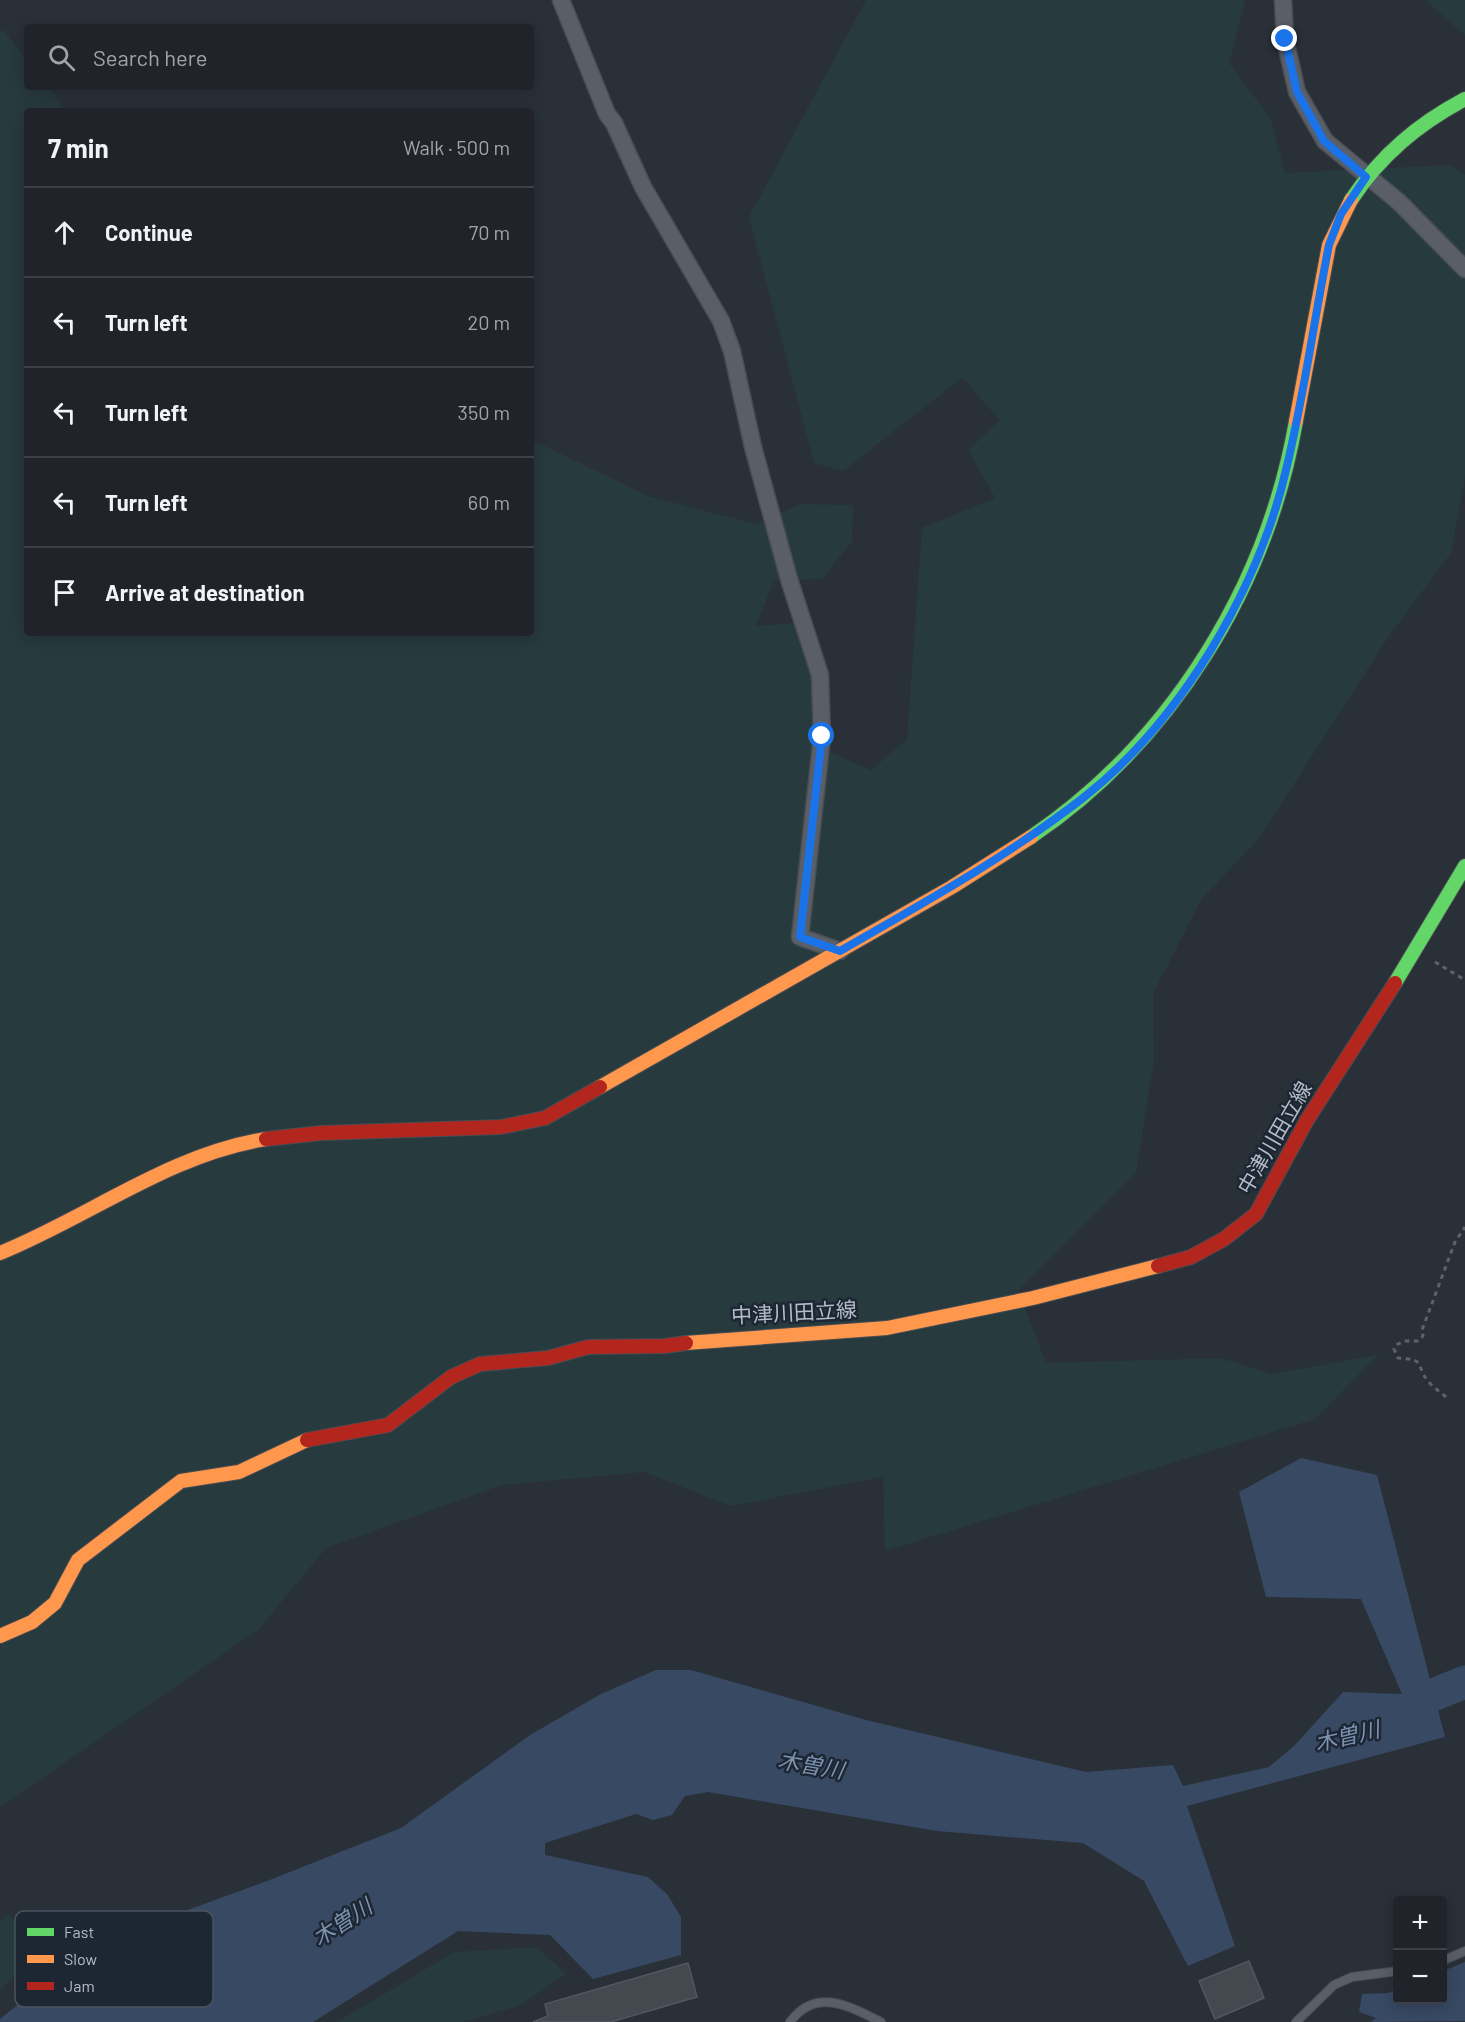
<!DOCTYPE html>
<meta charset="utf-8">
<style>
body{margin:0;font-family:Barlow,"Noto Sans JP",sans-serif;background:#2d3036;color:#f1f3f6}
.controls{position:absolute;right:18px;bottom:18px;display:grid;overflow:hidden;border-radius:6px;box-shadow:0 3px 15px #0003}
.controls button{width:54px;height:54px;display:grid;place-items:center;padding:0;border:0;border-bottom:2px solid #3d4147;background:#20242a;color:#f1f3f6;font:30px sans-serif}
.stop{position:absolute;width:18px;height:18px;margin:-14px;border:4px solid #1a73e8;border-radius:50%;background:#fff}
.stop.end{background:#1a73e8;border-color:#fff;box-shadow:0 2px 6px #0008}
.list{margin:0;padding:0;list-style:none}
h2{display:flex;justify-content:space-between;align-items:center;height:78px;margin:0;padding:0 24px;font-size:26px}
h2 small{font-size:20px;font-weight:400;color:#a2a4a8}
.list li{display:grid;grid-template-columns:39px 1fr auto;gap:18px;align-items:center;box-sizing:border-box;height:90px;padding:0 24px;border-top:2px solid #3d4147}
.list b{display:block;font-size:22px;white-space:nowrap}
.list em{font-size:20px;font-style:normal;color:#a2a4a8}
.icon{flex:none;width:33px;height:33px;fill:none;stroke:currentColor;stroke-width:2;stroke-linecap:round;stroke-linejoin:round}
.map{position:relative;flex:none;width:1465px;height:2022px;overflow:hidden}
.search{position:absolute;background:#20242a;box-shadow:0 3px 15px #0003;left:24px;top:24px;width:510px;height:66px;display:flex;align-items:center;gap:15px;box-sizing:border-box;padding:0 21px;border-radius:6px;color:#a2a4a8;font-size:22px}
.panel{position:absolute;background:#20242a;box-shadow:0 3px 15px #0003;left:24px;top:108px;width:510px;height:528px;border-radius:6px}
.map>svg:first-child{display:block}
</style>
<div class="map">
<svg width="1465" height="2022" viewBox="0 0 1465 2022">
<rect width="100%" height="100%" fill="#2a3038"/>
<g fill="#273a3e">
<path d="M866,0h379l-16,63 42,56 14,54 165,-8 15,10v302l-14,76 -62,83 -129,201 -59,63 -48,94 1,67 -18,111 -118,118 28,73 175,-5 50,16 107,-19 -63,64 -430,132 -2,-74 -152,29 -87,-34 -142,13 -176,63 -68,82 -258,177v-1776h4l23,29v27h21l19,24h-40v522h504v-191l10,2 107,52 107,28 45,-20 53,1 -1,36 -30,38 -48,2 -18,45 39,-3 18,54 -2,67 60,26 36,-31 15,-211 73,-30 -27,-48 32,-30 -38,-42 -119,93 -29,-8 -65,-246z"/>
<path d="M1425,0h40v35z"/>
<path d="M9,1914l28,39 -37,38v-70z"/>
<path d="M537,1947l29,27 -47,32 -57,16h-125l117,-70z"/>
</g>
<g fill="#384963">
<path d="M1301,1458l76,17 68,262 -258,69 48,140 -47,20 -44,-85 -61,-38 -146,-12 -229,-39 -23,4 -13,19 -19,5 -17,-6 -91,29v12l103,22 19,17 14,23v38l-88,24 -43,-44 -92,-4 -145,91h-313v-3l92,-74 175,-64 134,-53 129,-93 71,-41 55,-24h35l175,50 220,52 87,-7 10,21 86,-19 26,-22 48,-53 59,2 -41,-95 -95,-2 -27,-105z"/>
<path d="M1465,1962v59l-94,1 5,-4 -17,-6 3,-18 26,-1 9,-4 1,11h44l1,-29z"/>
</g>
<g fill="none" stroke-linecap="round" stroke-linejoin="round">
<path stroke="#384963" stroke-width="33" d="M1396,1721l32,-24 37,-15"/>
</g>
<g fill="#444950" stroke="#52575f" stroke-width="1.5">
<path d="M1249,1961l15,37 -49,21 -16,-38z"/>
<path d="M688,1963l9,34 -86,25h-78l15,-6 -3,-12z"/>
</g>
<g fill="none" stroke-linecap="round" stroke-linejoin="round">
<g stroke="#484c53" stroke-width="10">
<g id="lane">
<path d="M1442,1961l23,-10"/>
<path d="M790,2022c26,-35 59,-16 91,0"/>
<path d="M1296,2022l38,-37 18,-8 46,-6"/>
</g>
</g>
<g stroke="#484c53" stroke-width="19">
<g id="street">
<path d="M561,0l46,114 7,9 29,64 78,134 11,30 21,96 36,132 31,96 2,61 -22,201 40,14"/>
<path d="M1283,0l2,39 12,53 28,49 74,61 66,67"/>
</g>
</g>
<g stroke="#484c53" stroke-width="16">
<g id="fast">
<path d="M1351,200c30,-45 67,-76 114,-101"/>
<path d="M1031,837c140,-95 236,-250 265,-416"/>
<path d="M1395,983l70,-117"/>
</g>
</g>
<g stroke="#484c53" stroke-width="16">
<g id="slow">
<path d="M1296,421l33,-176 22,-45"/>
<path d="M600,1087l352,-200 79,-50"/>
<path d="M0,1253c89,-36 170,-99 266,-114"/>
<path d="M686,1343l201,-15 146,-30 125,-32"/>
<path d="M0,1636l32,-14 23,-19 23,-43 103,-79 58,-9 68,-32"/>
</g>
</g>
<g stroke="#484c53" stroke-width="16">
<g id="jam">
<path d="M266,1139l55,-6 180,-6 44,-9 55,-31"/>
<path d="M1158,1266l33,-9 33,-18 32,-25 51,-94 88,-137"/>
<path d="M307,1440l81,-15 63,-48 29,-13 68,-6 40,-11 77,-1 21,-3"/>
</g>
</g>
<g stroke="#5d636a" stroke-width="3" stroke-dasharray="4.5 4.5" stroke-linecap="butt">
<path d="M1435,962l30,18"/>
<path d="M1446,1397c-6,-5 -13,-10 -18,-16 -14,-17 0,-21 -30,-23l-4,-9 2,-4 9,-4h13l5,-5 -1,-6 33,-88 10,-15"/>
</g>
<use href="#lane" stroke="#5a5e66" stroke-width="8"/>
<use href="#street" stroke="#5a5e66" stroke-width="16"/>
<use href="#fast" stroke="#63d668" stroke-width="14"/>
<use href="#slow" stroke="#ff974d" stroke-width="14"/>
<use href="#jam" stroke="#b3261e" stroke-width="14"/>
</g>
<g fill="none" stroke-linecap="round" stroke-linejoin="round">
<path stroke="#1a73e8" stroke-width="8" d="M822,736l-22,201 40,14c83,-48 167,-94 243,-153 98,-77 175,-208 203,-328 18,-74 28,-150 43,-225l12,-31 25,-37 -42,-36 -27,-49 -12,-53"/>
</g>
<g text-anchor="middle" stroke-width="5" stroke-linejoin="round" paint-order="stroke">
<g font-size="21" fill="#b4bcc9" stroke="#1d2633">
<text transform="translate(1275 1138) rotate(-60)" y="7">中津川田立線</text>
<text transform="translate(794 1313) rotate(-3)" y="7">中津川田立線</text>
</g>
<g font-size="22" font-style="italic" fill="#7c92b1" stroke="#1d2633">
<text transform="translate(1347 1736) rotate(-13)" y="8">木曽川</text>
<text transform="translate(811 1765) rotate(10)" y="8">木曽川</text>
<text transform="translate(342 1922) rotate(-33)" y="8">木曽川</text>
</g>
</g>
<rect x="15" y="1911" width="198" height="96" rx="9" fill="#1d2633" stroke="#4a5360" stroke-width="1.5"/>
<rect x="27" y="1928" width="27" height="8" fill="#63d668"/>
<rect x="27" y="1955" width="27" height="8" fill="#ff974d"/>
<rect x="27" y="1982" width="27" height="8" fill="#b3261e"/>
<g font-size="16" fill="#b4bcc9">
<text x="64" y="1938">Fast</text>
<text x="64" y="1965">Slow</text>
<text x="64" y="1992">Jam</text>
</g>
</svg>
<div class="controls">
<button>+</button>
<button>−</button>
</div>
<div class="stop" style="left:822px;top:736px"></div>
<div class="stop end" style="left:1285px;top:39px"></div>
<div class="search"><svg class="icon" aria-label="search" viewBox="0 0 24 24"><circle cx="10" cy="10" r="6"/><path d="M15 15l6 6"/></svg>Search here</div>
<section class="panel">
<h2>7 min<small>Walk · 500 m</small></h2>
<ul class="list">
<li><svg class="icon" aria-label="ahead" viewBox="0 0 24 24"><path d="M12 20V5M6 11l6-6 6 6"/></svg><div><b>Continue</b></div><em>70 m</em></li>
<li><svg class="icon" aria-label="left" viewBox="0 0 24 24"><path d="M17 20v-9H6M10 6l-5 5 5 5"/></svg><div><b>Turn left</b></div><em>20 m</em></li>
<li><svg class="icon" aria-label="left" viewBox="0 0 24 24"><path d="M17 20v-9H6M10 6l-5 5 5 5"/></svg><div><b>Turn left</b></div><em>350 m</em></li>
<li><svg class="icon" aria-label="left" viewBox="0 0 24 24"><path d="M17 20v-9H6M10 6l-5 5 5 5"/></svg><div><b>Turn left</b></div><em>60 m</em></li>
<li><svg class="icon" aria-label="arrive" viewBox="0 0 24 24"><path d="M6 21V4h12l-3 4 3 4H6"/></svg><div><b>Arrive at destination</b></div></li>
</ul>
</section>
</div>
